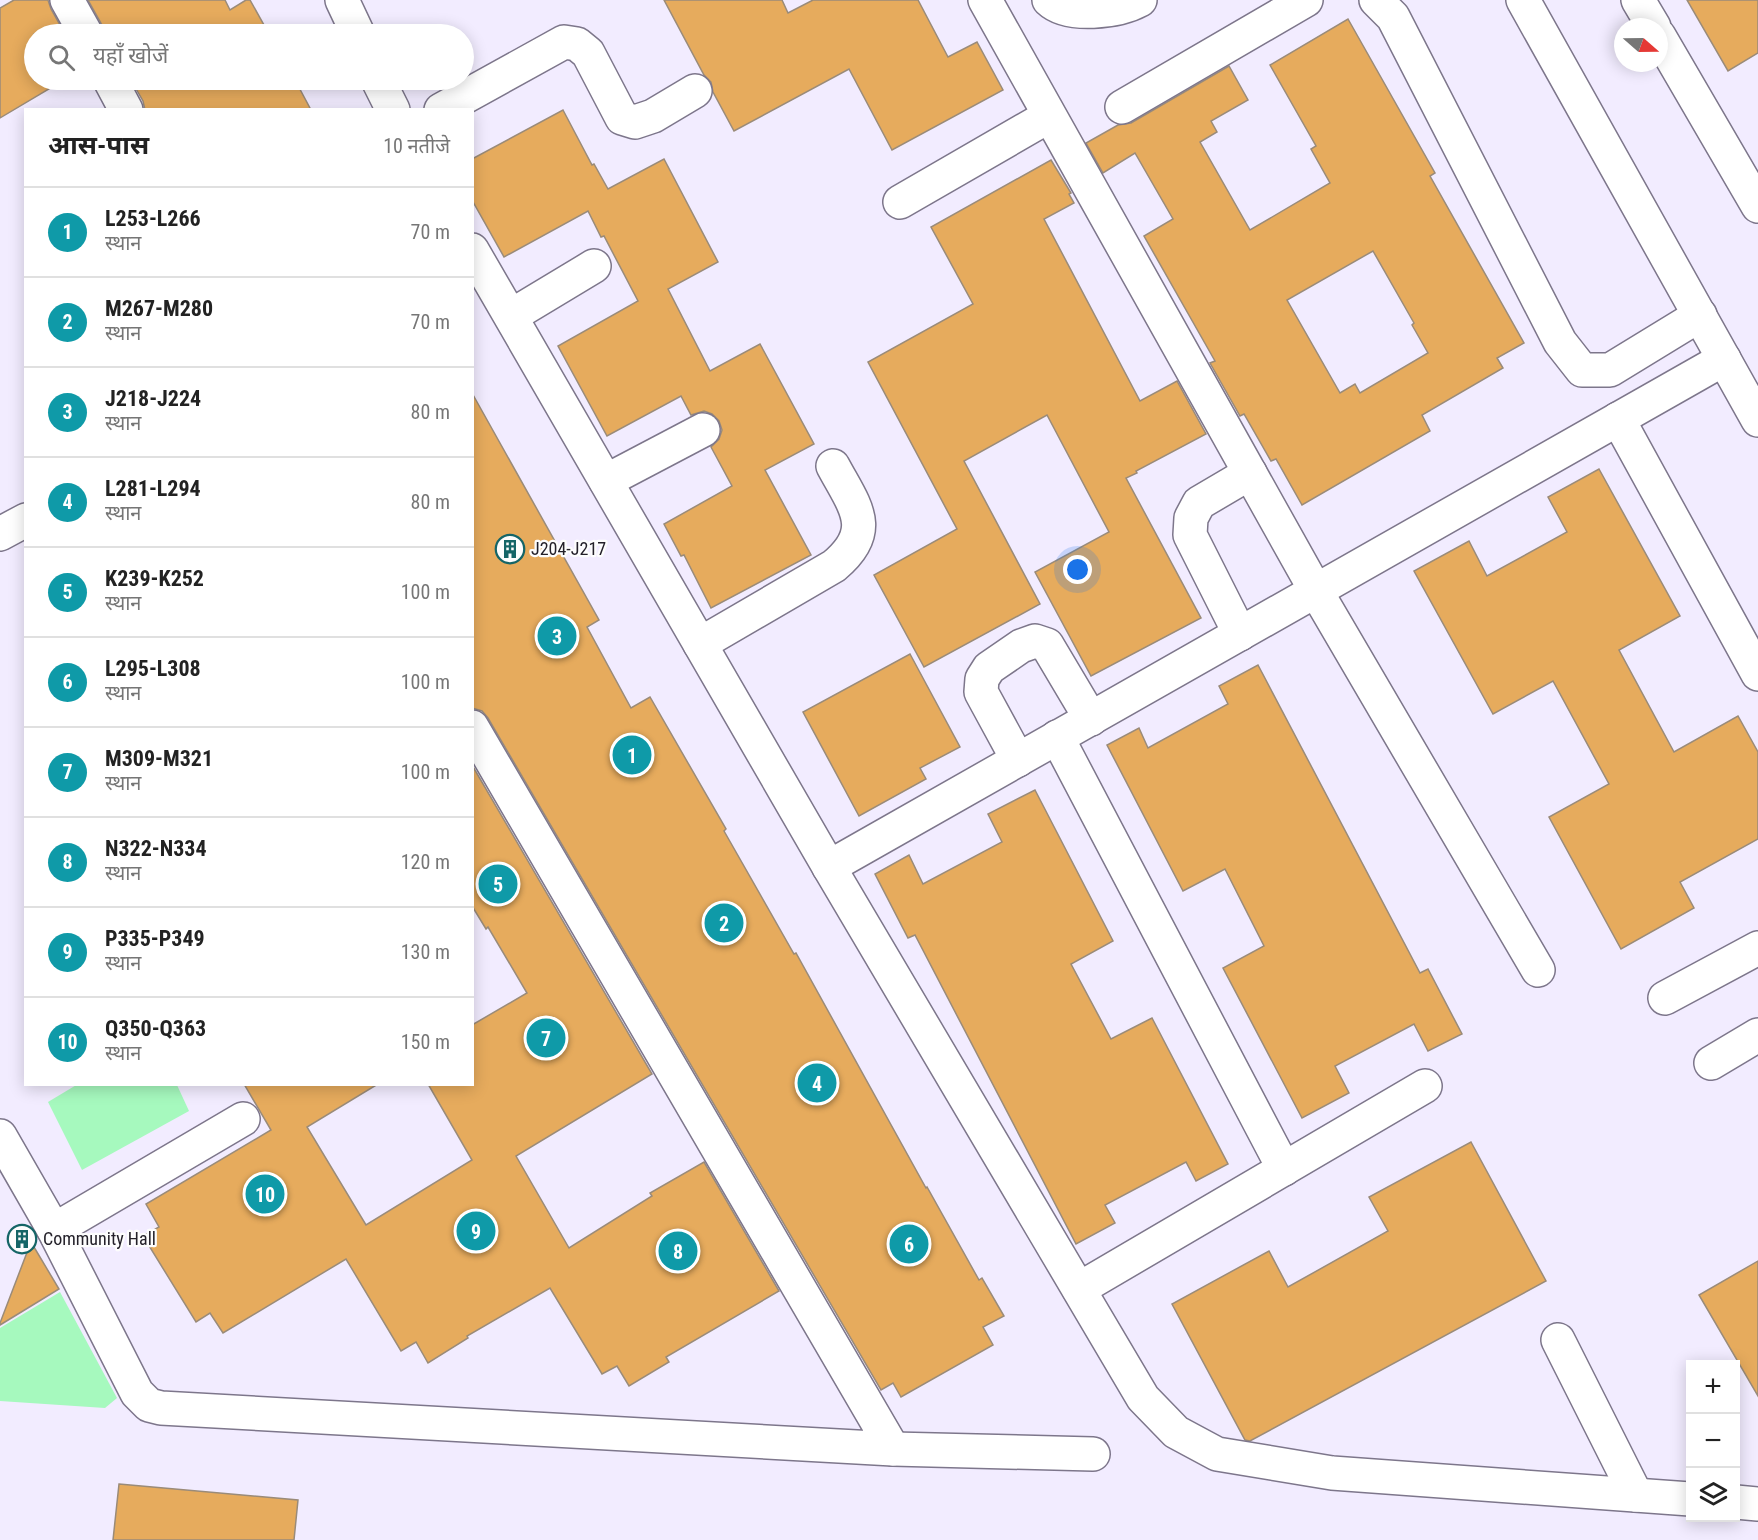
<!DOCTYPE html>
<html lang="hi">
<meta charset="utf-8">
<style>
body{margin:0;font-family:"Roboto Condensed","Noto Sans Devanagari",sans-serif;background:#f6f6f6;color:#222}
.controls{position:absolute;right:18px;bottom:18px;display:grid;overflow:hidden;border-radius:0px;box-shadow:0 3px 15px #0003}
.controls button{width:54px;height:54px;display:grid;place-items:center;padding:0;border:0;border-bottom:2px solid #e0e0e0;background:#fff;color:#222;font:30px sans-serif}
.compass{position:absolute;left:1614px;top:18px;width:54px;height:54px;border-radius:50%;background:#fff;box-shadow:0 3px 15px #0003;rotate:110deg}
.you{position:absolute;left:1078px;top:570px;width:21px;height:21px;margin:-15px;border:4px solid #fff;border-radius:50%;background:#1a73e8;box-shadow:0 0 0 9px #1a73e833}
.badge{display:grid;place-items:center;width:39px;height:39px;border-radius:50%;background:#156567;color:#fff;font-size:20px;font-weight:700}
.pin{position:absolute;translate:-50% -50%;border:3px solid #fff;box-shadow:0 2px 6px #0006}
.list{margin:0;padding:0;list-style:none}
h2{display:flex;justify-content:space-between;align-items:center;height:78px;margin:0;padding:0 24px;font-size:26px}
h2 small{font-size:20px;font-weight:400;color:#767676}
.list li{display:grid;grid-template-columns:39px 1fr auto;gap:18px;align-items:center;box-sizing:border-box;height:90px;padding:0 24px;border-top:2px solid #e0e0e0}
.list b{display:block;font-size:22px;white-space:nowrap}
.list p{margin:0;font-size:20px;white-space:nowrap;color:#767676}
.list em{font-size:20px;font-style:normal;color:#767676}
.icon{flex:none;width:33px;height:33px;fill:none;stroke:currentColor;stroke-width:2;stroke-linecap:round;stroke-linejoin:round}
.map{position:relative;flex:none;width:1758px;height:1540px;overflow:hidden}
.search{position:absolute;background:#fff;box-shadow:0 3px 15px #0003;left:24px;top:24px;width:450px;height:66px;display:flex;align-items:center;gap:15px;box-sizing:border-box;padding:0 21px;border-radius:33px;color:#767676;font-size:22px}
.panel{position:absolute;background:#fff;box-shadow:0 3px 15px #0003;left:24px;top:108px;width:450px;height:978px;border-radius:0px}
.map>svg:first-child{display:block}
</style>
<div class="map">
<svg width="1758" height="1540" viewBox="0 0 1758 1540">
<rect width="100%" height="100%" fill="#f2ecff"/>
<g fill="#a6f9be">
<path d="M78,1084l99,1 12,26 -107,59 -34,-68z"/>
<path d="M60,1292l57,106 -12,10 -105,-7v-73z"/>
</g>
<g fill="#e6ab5d" stroke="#9a8b79" stroke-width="1.5" fill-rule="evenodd">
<path d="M14,0h34l3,9 14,25h-31v46h30l-64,38v-110z"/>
<path d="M88,0h137l5,10 16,-10h4l19,34h-164l-3,-9z"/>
<path d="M664,0h118l6,13 25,-13h105l30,57 29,-15 26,48 -111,60 -43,-81 -115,62 -21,-39 -2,-10 -7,-7z"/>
<path d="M1687,0h71v53l-30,18z"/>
<path d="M1348,19l87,154 -5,3 94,167 -27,15 6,10 -81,47 8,16 -128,74 -26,-46 -5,2 -27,-47 -4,2 -30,-53 5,-2 -71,-125 29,-17 -38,-66 -32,20 -17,-30 32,-18 13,-2 98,-57 19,34 -37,21 6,11 -17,10 50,88 80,-47 -19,-34 5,-3 -46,-81zM1373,251l41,72 -2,2 16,28 -68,40 -5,-9 -15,9 -53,-93z"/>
<path d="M131,80h164l16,30h-166l-2,-9z"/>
<path d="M563,110l29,55 2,-1 14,25 56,-30 54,103 -50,27 42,82 50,-27 54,100 -49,26 46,85 -100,53 -27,-53 -3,1 -17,-32 68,-38 -21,-39 8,-8 3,-9 -3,-9 -7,-7 -8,-3 -13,4 -10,-19 -74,40 -49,-90 80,-45 -34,-65 -3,1 -13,-26 -84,46 -32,-57v-41z"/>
<path d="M1051,160l20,33 -2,1 5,9 -30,16 96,182 37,-20 29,53 -70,37 1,2 -11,5 75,140 -110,58 -56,-104 74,-40 -62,-117 -83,46 76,143 -116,63 -50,-92 83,-46 -89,-167 105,-58 -42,-77z"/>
<path d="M472,393l127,227 -12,7 44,81 19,-11 76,132 -2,2 70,123 2,-1 130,235 1,-1 52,93 3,-2 22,38 -21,11 10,18 -92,52 -8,-14 -12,7 -393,-672 -6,-7 -10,-3z"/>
<path d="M1599,469l81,147 -61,34 55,102 64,-36 20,36v87l-78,43 14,26 -73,41 -72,-132 60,-33 -56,-103 -60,33 -79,-143 55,-30 18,35 80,-44 -19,-35z"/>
<path d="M910,654l50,93 -40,21 6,11 -67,37 -56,-104z"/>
<path d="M1258,665l162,308 8,-4 34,65 -34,17 -14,-27 -79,42 14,27 -47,25 -79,-150 41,-22 -39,-77 -42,22 -76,-146 32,-17 9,20 80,-44 -9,-18z"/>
<path d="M472,765l180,309 -136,82 53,92 83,-52 -2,-3 54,-31 75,129 -113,66 3,5 -40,24 -12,-20 -15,8 -52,-86 -83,48 1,2 -40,25 -12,-21 -15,9 -55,-92 -123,74 -13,-20 -14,9 -53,-86 16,-9 -13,-23 125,-74 -27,-46h134l-71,43 59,98 106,-65 -44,-76h44v-59l55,-32 -39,-66 -2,2 -14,-23z"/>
<path d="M1035,790l78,151 -42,23 40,75 41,-21 76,146 -32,17 -10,-19 -81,43 10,18 -39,21 -161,-309 -7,3 -33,-64 34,-19 14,29 79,-42 -14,-28z"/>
<path d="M1471,1142l75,139 -296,160 -5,-1 -73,-136 97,-53 19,36 100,-56 -19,-34z"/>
<path d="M31,1242l28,47 -59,36v-2z"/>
<path d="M1758,1261v135l-59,-101z"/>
<path d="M119,1484l179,16 -4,40h-181z"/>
</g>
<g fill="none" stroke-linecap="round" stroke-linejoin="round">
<g stroke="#7d768b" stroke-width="36">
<g id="minor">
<path d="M67,0l19,34"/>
<path d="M342,0l16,34"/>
<path d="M985,0l331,591 222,379"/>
<path d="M1049,0c19,18 69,12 91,0"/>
<path d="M1376,0l17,17 167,325 22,28h28l90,-55"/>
<path d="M1638,0l16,27"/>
<path d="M1659,36l99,170"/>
<path d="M110,80l16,30"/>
<path d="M378,80l15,30"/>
<path d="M1122,107l184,-107"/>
<path d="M441,110l123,-68 13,2 11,9 34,65 13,4 18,-6 42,-25"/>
<path d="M900,202l149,-86"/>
<path d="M472,250l357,617 314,531 33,34 41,22 115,19 358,26"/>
<path d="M511,316l83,-50"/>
<path d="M1618,419l140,255"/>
<path d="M606,481l97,-51"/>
<path d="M0,534l26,-14"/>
<path d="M1240,634l-50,-99 1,-17 8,-15 51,-30"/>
<path d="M700,644l134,-78c43,-36 21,-59 -1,-100"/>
<path d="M1057,737l227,432"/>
<path d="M1018,760l-37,-68 1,-13 7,-11 32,-22 14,-5 12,4 44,74"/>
<path d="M829,867l895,-508"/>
<path d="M1665,998l93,-50"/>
<path d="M1711,1063l47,-28"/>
<path d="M0,1136l54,94 83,163 12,12 12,3 732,41 -421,-722"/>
<path d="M54,1230l189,-111"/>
<path d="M1079,1289l346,-203"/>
<path d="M1558,1340l78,155"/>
<path d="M893,1449l200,5"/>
<path d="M1736,1502l22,2"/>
</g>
</g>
<g stroke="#7d768b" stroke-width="36">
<path id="tertiary" d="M1523,0l235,420"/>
</g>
<use href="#minor" stroke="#fff" stroke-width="33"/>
<use href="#tertiary" stroke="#fff" stroke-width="33"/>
</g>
<defs>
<g id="building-ring" transform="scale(1.5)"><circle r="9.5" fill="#fdfdfd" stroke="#156567" stroke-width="1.5"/><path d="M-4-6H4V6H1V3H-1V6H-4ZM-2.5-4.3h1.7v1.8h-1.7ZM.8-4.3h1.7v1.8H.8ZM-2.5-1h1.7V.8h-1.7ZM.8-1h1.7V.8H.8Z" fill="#156567"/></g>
</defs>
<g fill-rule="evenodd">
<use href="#building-ring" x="510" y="549"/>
<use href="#building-ring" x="22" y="1239"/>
</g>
<g text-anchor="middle" stroke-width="4.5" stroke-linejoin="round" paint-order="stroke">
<g font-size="18" fill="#232029" stroke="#fdfdfd" text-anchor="start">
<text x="531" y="555">J204-J217</text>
<text x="43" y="1245">Community Hall</text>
</g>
</g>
</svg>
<div class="controls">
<button>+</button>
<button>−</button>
<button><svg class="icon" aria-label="layers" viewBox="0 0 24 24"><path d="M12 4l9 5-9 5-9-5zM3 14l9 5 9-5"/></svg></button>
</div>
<svg class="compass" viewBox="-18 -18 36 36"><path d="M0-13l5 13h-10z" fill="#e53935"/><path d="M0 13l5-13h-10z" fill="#767676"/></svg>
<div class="you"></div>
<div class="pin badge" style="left:632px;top:755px;background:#0f9aa8">1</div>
<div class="pin badge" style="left:724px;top:923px;background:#0f9aa8">2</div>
<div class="pin badge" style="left:557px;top:636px;background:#0f9aa8">3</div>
<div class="pin badge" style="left:817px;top:1083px;background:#0f9aa8">4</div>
<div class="pin badge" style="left:498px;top:884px;background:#0f9aa8">5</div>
<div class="pin badge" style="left:909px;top:1244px;background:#0f9aa8">6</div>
<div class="pin badge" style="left:546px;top:1038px;background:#0f9aa8">7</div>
<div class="pin badge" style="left:678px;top:1251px;background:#0f9aa8">8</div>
<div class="pin badge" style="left:476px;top:1231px;background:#0f9aa8">9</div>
<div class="pin badge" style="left:265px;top:1194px;background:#0f9aa8">10</div>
<div class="search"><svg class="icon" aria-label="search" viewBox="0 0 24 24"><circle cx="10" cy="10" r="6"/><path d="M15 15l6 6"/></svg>यहाँ खोजें</div>
<section class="panel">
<h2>आस-पास<small>10 नतीजे</small></h2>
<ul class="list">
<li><span class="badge" style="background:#0f9aa8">1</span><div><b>L253-L266</b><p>स्थान</p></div><em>70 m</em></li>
<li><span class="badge" style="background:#0f9aa8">2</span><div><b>M267-M280</b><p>स्थान</p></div><em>70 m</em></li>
<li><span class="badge" style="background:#0f9aa8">3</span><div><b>J218-J224</b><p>स्थान</p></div><em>80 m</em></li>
<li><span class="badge" style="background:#0f9aa8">4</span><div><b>L281-L294</b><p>स्थान</p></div><em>80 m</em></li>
<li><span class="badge" style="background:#0f9aa8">5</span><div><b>K239-K252</b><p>स्थान</p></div><em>100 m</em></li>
<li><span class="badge" style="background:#0f9aa8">6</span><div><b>L295-L308</b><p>स्थान</p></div><em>100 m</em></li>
<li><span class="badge" style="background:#0f9aa8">7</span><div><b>M309-M321</b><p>स्थान</p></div><em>100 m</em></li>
<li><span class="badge" style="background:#0f9aa8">8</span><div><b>N322-N334</b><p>स्थान</p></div><em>120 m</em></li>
<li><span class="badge" style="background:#0f9aa8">9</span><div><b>P335-P349</b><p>स्थान</p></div><em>130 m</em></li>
<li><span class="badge" style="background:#0f9aa8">10</span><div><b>Q350-Q363</b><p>स्थान</p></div><em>150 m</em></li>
</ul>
</section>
</div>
